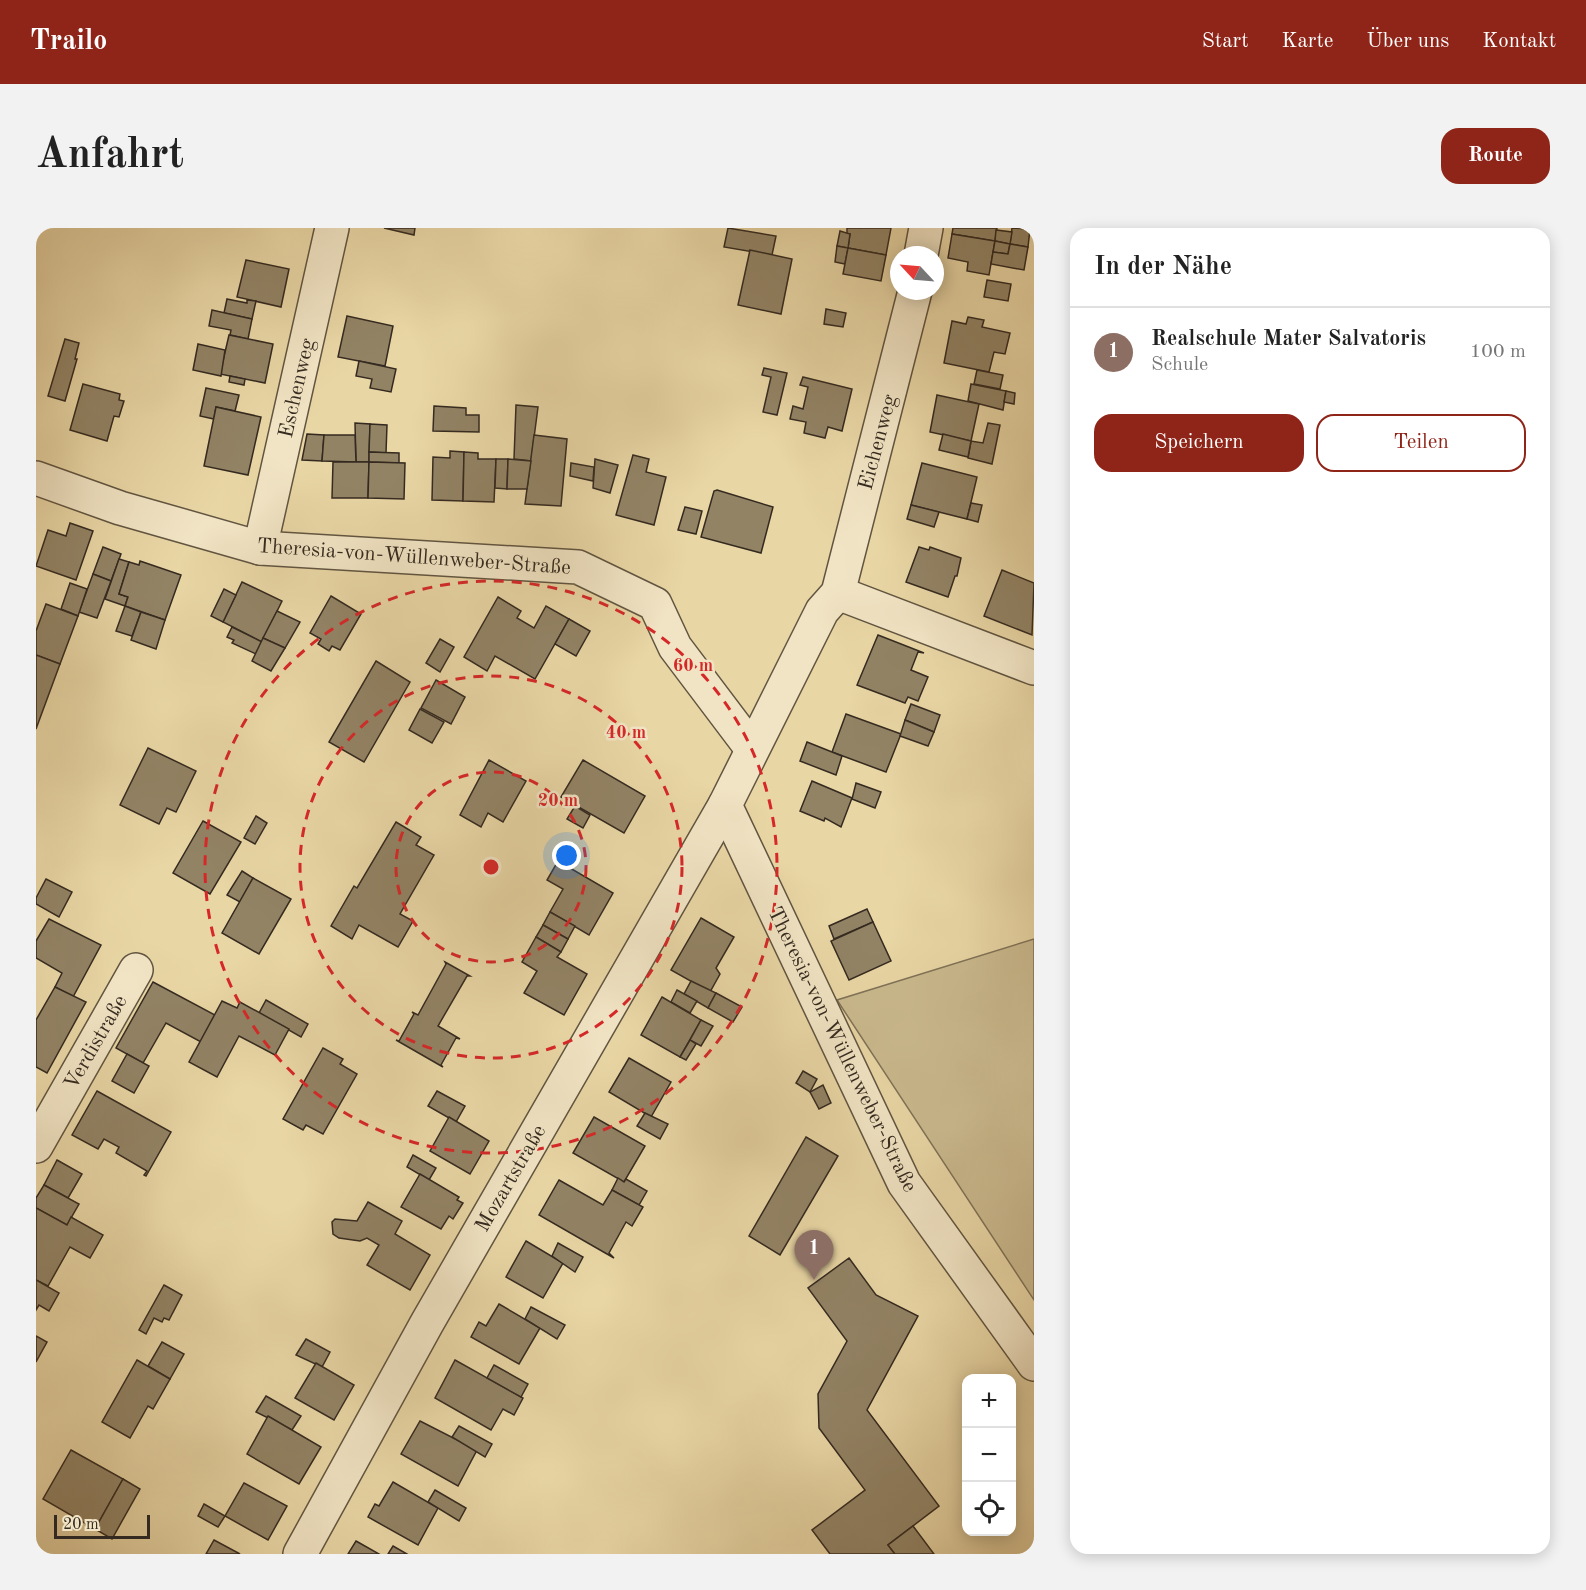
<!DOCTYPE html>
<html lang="de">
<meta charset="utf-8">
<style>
body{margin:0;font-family:"Old Standard TT",serif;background:#f2f2f2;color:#222}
.controls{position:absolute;right:18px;bottom:18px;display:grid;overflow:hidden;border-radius:12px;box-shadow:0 3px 15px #0003}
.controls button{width:54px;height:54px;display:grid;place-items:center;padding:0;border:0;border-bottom:2px solid #e0e0e0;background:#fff;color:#222;font:30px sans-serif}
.compass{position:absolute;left:854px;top:18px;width:54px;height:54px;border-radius:50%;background:#fff;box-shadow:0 3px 15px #0003;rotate:296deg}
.scale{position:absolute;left:18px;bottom:15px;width:96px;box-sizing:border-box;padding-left:6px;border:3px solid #342a20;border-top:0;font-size:16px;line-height:21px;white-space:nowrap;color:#342a20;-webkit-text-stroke:4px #f1e4c4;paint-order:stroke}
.you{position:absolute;left:531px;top:628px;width:21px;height:21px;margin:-15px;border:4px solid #fff;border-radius:50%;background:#1a73e8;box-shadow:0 0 0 9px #1a73e833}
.badge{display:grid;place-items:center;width:39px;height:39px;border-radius:50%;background:#8f2418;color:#fff;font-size:20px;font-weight:700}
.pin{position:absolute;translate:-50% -50px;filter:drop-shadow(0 2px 3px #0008)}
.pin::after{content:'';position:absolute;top:32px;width:21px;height:18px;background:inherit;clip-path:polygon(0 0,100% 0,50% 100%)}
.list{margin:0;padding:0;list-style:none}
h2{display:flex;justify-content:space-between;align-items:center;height:78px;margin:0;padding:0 24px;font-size:26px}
h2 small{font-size:20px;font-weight:400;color:#767676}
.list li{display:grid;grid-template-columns:39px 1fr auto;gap:18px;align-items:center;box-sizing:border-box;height:90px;padding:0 24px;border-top:2px solid #e0e0e0}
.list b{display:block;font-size:22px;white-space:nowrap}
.list p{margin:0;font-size:20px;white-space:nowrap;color:#767676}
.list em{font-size:20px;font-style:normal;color:#767676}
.actions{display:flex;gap:12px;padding:18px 24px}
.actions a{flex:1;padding:14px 0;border:2px solid #8f2418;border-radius:18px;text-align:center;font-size:21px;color:#8f2418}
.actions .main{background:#8f2418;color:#fff}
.icon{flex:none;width:33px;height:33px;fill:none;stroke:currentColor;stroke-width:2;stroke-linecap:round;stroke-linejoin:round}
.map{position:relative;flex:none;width:998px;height:1326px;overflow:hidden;border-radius:18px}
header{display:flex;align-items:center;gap:36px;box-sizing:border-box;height:84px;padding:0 30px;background:#8f2418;color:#fff}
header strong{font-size:28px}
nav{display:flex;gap:33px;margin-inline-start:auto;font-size:21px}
.intro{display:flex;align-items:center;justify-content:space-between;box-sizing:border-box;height:144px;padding:0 36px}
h1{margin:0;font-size:42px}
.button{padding:15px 27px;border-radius:18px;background:#8f2418;color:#fff;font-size:21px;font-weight:700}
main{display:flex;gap:36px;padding:0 36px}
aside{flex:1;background:#fff;border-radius:18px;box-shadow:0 3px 15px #0003}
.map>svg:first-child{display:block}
</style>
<header>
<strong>Trailo</strong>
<nav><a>Start</a><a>Karte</a><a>Über uns</a><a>Kontakt</a></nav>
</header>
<div class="intro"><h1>Anfahrt</h1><a class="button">Route</a></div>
<main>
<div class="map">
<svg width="998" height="1326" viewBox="0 0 998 1326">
<rect width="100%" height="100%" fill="#e9d6a5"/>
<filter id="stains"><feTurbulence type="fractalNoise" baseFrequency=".00333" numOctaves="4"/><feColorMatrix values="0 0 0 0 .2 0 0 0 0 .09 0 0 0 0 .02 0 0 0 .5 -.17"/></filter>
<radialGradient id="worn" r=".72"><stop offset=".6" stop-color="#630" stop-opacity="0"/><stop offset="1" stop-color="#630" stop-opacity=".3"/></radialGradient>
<path fill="#cab98e" stroke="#7f7257" stroke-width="1.5" d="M998,711v361l-197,-300z"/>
<g fill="#928365" stroke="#342a20" stroke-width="1.5">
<path d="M348,0h31l-1,7z"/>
<path d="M692,0l48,8 -4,19 -48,-8z"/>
<path d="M811,0h44l-5,27 -38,-7 2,-14h-3z"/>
<path d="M917,0h44l-2,13 -43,-7z"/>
<path d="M976,0l18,1 -2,18 -18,-3z"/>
<path d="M960,2l16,2 -2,12 -15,-3z"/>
<path d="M804,3l10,3 -2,14 -11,-2z"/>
<path d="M916,6l43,7 -6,34 -22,-4 1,-9 -20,-4z"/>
<path d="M959,13l15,3 -2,10 -15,-2z"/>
<path d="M974,16l18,3 -4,23 -33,-6 2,-12 15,2z"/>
<path d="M801,18l11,2 -3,16 -10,-2z"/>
<path d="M812,20l38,7 -5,26 -38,-7z"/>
<path d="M714,22l42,9 -11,55 -43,-9z"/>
<path d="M210,32l43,9 -8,38 -44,-10z"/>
<path d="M951,52l24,4 -3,17 -24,-4z"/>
<path d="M191,71l20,4v-3l9,1 -4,18 -28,-6z"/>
<path d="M790,81l20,4 -3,14 -19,-3z"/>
<path d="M176,82l40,9 -4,20 -18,-4 1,-5 -22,-4z"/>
<path d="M311,88l46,10 -8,40 -47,-9z"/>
<path d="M932,89l16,3 -2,7 28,6 -5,21 -11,-2 -5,20 -45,-9 8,-42 14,3z"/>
<path d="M193,107l44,9 -8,39 -45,-9z"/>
<path d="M29,111l14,4 -4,16h2l-12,42 -17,-5z"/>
<path d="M162,116l27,6 -4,26 -28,-6z"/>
<path d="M323,133l37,8 -5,23 -21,-4 2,-9 -16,-3z"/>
<path d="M728,140l23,5 -10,42 -14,-3 8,-35 -9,-2z"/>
<path d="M941,142l26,5 -3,14 -26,-5z"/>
<path d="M194,148l15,3 -1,6 -15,-3z"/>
<path d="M767,149l49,12 -10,42 -14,-4 -3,11 -21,-5 2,-11 -16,-3 3,-13 10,3 5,-22 -8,-2z"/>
<path d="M47,156l37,10 -1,6 5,1 -5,16 -5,-1 -7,25 -37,-11z"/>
<path d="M935,156l35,7 -3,19 -35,-9z"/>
<path d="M170,160l33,7 -4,16 -19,-4 -2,12 -14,-3z"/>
<path d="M970,163l9,2 -1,11 -10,-2z"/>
<path d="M901,167l42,9 -8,37 -41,-9z"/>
<path d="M480,177l22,2 -7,54 -17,-2z"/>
<path d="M398,178l32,2v7h13v17l-46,-1z"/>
<path d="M180,179l45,10 -13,58 -44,-9z"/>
<path d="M319,195l15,1 -1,38h-13z"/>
<path d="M952,195l12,2 -8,39 -24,-6 3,-17 12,2z"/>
<path d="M334,196l17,1 -1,28 -17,-1z"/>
<path d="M271,206l17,1 -2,26 -20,-1z"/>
<path d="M907,206l28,7 -3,16 -29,-7z"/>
<path d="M288,207h31l1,27 -34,-1z"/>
<path d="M498,207l33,4 -6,67 -36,-2z"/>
<path d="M414,223l14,1 -1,49 -31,-1 1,-43 17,1z"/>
<path d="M333,224l30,1v10l-30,-1z"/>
<path d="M428,224l14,1v6h18l-2,43 -31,-1z"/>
<path d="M597,227l16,4 -3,13 20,5 -12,48 -38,-10z"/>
<path d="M460,231h12l-1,30 -12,-1z"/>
<path d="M472,231l23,2 -4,28h-20z"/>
<path d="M559,231l23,6 -8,28 -17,-5z"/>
<path d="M297,234h36l-1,36h-36z"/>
<path d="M333,234l36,1 -1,36 -36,-1z"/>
<path d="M535,235l23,4 -1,14 -23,-5z"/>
<path d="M886,235l55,14 -10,42 -56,-14z"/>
<path d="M681,262l56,17 -12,46 -60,-16 13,-46z"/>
<path d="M935,275l11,2 -4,17 -11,-3z"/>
<path d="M875,277l28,7 -5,15 -27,-8z"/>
<path d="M649,279l17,4 -6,23 -18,-4z"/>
<path d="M34,295l23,8 -17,49 -40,-14 12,-36 18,6z"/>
<path d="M67,319l18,7 -10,27 -18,-7z"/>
<path d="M883,319l10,3 1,-3 31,11 -4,18h-2l-7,21 -42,-15z"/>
<path d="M83,331l10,3 -10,32 9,3 -3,9 -20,-7z"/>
<path d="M104,333l41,14 -16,45 -40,-14 3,-9 -9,-3 10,-32 10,3z"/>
<path d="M966,342l32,13 -2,52 -48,-19z"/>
<path d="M57,346l18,7 -14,37 -18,-6z"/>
<path d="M206,354l40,19 -20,41 -39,-20z"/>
<path d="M34,355l17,6 -9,27 -17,-7z"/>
<path d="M188,361l12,6 -13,27 -12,-6z"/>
<path d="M295,368l30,18 -21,36 -8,-4 -3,5 -11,-7 3,-5 -11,-6z"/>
<path d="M462,369l23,14 -4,7 17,10 12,-22 23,13 -34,60 -40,-23 -8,15 -23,-14z"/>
<path d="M10,376l32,12 -18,48 -24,-9v-24z"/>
<path d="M89,378l16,6 -9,24 -16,-5z"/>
<path d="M241,383l23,11 -15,26 -22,-10z"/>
<path d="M105,384l24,8 -9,29 -25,-9z"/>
<path d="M533,391l21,12 -14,25 -21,-12z"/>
<path d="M196,399l30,15 -6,12 -24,-11 2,-3 -7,-3z"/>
<path d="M842,407l46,18 -6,-1 -7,18 17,7 -10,24 -10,-4 -3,6 -48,-18z"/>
<path d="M227,410l22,10 -14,23 -19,-10z"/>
<path d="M404,411l14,8 -14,25 -14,-9z"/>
<path d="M0,427l24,9 -24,65z"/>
<path d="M340,433l34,21 -46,80 -35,-20z"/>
<path d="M400,452l29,17 -14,27 -30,-16z"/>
<path d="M875,476l29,11 -6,17 -29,-12z"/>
<path d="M384,481l24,13 -12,21 -23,-13z"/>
<path d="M810,486l55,20 -15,38 -54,-20z"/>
<path d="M869,492l29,12 -6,14 -28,-10z"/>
<path d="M771,514l35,14 -6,19 -36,-14z"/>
<path d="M112,520l48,23 -20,41 -9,-4 -8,16 -39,-19z"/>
<path d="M453,532l37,21 -23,41 -15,-9 -7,14 -21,-12z"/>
<path d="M547,532l62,36 -21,37 -63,-36z"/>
<path d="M776,553l40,17 -11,29 -16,-9 -1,3 -24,-10z"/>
<path d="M820,555l25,9 -6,16 -23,-9z"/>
<path d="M539,578l15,9 -7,13 -16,-9z"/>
<path d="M220,588l11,7 -12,21 -11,-6z"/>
<path d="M167,593l38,21 -31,52 -37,-21z"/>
<path d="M360,594l25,15 -5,8 18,10 -34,59 13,7 -15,26 -39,-22 -7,14 -21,-13 23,-40 3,2z"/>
<path d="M522,633l55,32 -24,42 -39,-23 13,-23 -16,-9z"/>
<path d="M206,643l11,7 -13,24 -13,-7z"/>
<path d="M217,650l38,21 -32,55 -37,-21z"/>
<path d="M10,651l26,13 -13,25 -23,-13v-6z"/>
<path d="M831,681l6,13 -39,17 -5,-13z"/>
<path d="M514,684l25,14 -7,13 -25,-14z"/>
<path d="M665,690l33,19 -18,31 4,6 -10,18 -39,-22z"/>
<path d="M13,691l52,26 -28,52 -18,-10 7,-14 -26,-15v-17z"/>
<path d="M837,694l18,39 -42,19 -18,-39z"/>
<path d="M507,697l25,14 -7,13 -25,-15z"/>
<path d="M500,709l25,15 -4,5 30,17 -23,41 -40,-22 13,-22 -15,-9z"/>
<path d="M409,734l25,14h-3l-29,50 22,13 -4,-1 -15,27 2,2 -47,-27 3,1 15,-27 -2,-2 6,3 28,-51z"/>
<path d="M655,753l25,12 -8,15 -24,-14z"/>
<path d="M117,754l62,33 -14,27 -35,-19 -23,40 -27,-15z"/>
<path d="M19,759l31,15 -39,71 -11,-6v-47z"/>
<path d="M641,762l20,11 -7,12 -19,-11z"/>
<path d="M680,765l26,14 -9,15 -25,-14z"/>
<path d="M626,769l39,23 -21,37 -39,-22z"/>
<path d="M230,772l42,24 -7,13 -42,-24z"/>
<path d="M186,773l15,7 3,-6 49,27 -14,26 -36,-19 -22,41 -28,-15z"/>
<path d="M665,792l12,6 -12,20 -11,-6z"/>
<path d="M654,812l6,4 -10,16 -6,-3z"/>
<path d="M287,820l20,11 -3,5 17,10 -34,60 -17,-9 -3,5 -20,-11z"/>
<path d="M91,826l22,12 -15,27 -22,-12z"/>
<path d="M593,830l42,24 -20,35 -42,-25z"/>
<path d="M767,843l14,8 -7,13 -14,-9z"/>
<path d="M787,857l8,18 -12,6 -9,-17z"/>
<path d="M61,863l74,41 -25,44 -2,-1 3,-4 -31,-18 3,-6 -15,-8 -6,10 -26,-14z"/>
<path d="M401,863l28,15 -9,16 -28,-16z"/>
<path d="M609,885l23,11 -8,15 -23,-13z"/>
<path d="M413,889l40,24 -19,33 -40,-23z"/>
<path d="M558,889l51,29 -21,36 -51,-29z"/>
<path d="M770,909l32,19 -58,99 -31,-19z"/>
<path d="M377,927l23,13 -7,12 -22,-13z"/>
<path d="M21,932l25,14 -14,24 -24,-13z"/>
<path d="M384,946l39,23 -2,3 6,3 -10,16 -4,-3 -8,13 -40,-22z"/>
<path d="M582,950l6,4 2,-3 21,12 -8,14 -27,-15z"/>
<path d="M523,952l44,25 9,-15 31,17 -11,19 -6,-4 -17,31 5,5 -75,-43z"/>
<path d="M8,957l35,19 -12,21 -31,-17v-10z"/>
<path d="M332,974l34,19 -7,13 35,21 -20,35 -43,-25 12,-20 -12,-7 -7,3 -21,-3 -6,-4 -1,-12 3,-3 22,2z"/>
<path d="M0,980l31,17 4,-8 32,18 -13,23 -20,-11 -22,39 -12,-6z"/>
<path d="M490,1013l37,22 -20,35 -37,-21z"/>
<path d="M522,1015l25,14 -8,15 -23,-16z"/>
<path d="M813,1030l27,37 42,21 -51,94 72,96 -51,39 7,9h-65l-18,-24 53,-40 -46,-62 -1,-34 29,-53 -39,-53z"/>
<path d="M0,1052l23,13 -10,18 -10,-6 -3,5z"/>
<path d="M128,1057l18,10 -13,25 -5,-2 -2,4 -8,-4 -8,16 -7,-4z"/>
<path d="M463,1076l41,24 -21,36 -48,-27 8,-15 7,4z"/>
<path d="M495,1079l34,18 -8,14 -32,-20z"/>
<path d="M0,1108l11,6 -11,20z"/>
<path d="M270,1111l24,13 -8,15 -26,-12z"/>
<path d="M126,1114l22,12 -14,25 -22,-13z"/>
<path d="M101,1132l33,19 -17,30 -5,-3 -18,32 -28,-16z"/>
<path d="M419,1132l68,38 -9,17 -11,-6 -12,21 -56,-32z"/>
<path d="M280,1135l38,22 -20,35 -39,-22z"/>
<path d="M458,1137l34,19 -7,13 -34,-19z"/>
<path d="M230,1168l35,20 -9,14 -36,-18z"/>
<path d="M232,1188l53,31 -22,37 -52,-30z"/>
<path d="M384,1193l57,29 -19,36 -57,-32z"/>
<path d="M423,1198l33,18 -7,13 -33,-20z"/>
<path d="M35,1222l52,29 -28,50 -52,-30z"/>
<path d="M87,1251l17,10 -28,50 -17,-10z"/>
<path d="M357,1254l45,26 -20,37 -50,-28 7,-13 4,2z"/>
<path d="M208,1255l43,23 -19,34 -43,-24z"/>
<path d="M399,1262l31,18 -7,13 -31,-19z"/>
<path d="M168,1276l21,12 -7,11 -20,-11z"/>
<path d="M877,1298l21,28h-39l-7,-9z"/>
<path d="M178,1312l26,14h-34z"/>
<path d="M320,1313l23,13h-31z"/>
<path d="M357,1318l14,8h-19z"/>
</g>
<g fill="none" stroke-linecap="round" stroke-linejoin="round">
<g stroke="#615541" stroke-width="36">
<g id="minor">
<path d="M885,27l5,-27"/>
<path d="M879,63l-77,302 -16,18 -97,194 179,378 130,181"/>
<path d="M0,250l84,30 140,40 318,19 77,37 20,43 77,102"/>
<path d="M224,320l72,-320"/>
<path d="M802,365l196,75"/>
<path d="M0,918l100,-176"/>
<path d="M264,1326l127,-231 298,-518"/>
</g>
</g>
<use href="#minor" stroke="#f1e4c4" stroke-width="33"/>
</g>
<g fill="none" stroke="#d62828" stroke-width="3" stroke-dasharray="10 8">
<circle cx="455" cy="639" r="95"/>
<circle cx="455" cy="639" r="191"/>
<circle cx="455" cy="639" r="286"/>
</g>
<g text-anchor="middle" stroke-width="5" stroke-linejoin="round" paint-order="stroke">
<g font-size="21" fill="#342a20" stroke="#f1e4c4">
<text transform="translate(260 160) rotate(-77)" y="7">Eschenweg</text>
<text transform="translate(841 214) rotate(-75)" y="7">Eichenweg</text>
<text transform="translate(378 328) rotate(4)" y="7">Theresia-von-Wüllenweber-Straße</text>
<text transform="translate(59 814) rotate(-60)" y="7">Verdistraße</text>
<text transform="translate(807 821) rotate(64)" y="7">Theresia-von-Wüllenweber-Straße</text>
<text transform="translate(474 950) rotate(-60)" y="7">Mozartstraße</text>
</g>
</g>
<circle cx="455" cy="639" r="9" fill="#d62828" stroke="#f1e4c4" stroke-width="3"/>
<g font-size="18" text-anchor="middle" font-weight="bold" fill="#d62828" stroke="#f1e4c4" stroke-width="5" stroke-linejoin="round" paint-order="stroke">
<text x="657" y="443">60 m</text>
<text x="590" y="510">40 m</text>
<text x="522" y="578">20 m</text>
</g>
<rect width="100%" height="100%" filter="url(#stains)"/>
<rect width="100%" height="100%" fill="url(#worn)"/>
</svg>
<div class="controls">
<button>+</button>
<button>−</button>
<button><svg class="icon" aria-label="locate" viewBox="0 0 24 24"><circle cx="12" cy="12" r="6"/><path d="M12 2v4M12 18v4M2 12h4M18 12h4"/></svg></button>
</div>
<svg class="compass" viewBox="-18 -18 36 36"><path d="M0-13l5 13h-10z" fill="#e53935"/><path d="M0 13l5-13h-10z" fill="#767676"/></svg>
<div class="scale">20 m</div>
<div class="you"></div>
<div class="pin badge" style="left:778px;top:1052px;background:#8d6e63">1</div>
</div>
<aside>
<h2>In der Nähe<small></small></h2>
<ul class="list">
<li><span class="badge" style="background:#8d6e63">1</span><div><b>Realschule Mater Salvatoris</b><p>Schule</p></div><em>100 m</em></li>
</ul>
<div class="actions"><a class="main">Speichern</a><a>Teilen</a></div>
</aside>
</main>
